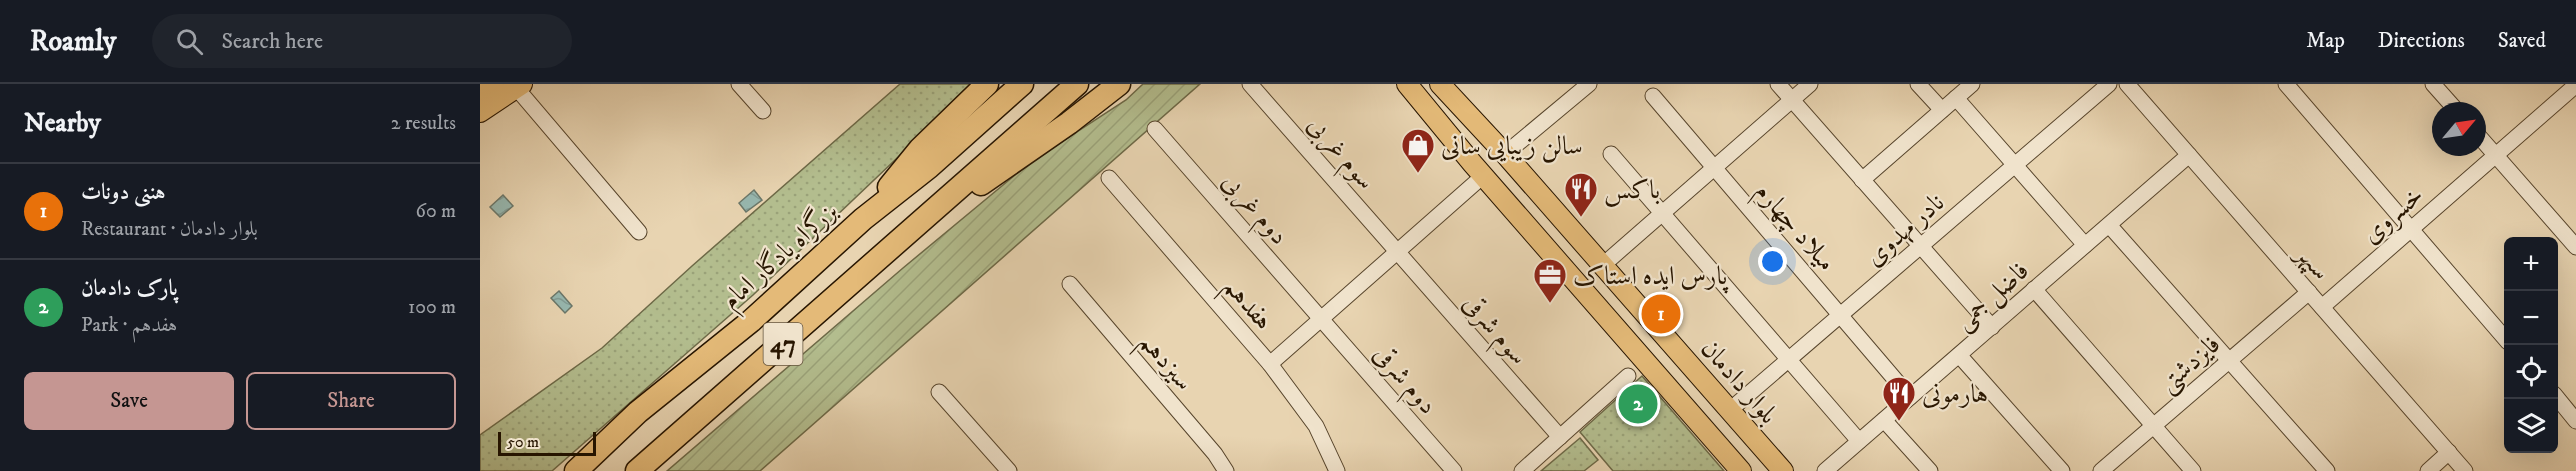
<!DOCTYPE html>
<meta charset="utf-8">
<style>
body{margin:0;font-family:"IM FELL DW Pica",Amiri,serif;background:#20242c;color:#f1f3f6}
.controls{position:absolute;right:18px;bottom:18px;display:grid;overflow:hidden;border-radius:9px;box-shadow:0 6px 24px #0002}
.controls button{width:54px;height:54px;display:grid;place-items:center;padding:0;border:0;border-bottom:2px solid #363941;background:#171b24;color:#f1f3f6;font:30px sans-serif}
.compass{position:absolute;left:1952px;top:18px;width:54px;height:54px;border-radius:50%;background:#171b24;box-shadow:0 6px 24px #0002;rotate:61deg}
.scale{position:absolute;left:18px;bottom:15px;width:98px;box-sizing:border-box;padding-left:6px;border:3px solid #271500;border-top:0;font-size:16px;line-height:21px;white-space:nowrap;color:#271500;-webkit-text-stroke:4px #f0e3cc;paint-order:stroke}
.you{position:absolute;left:1293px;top:178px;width:21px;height:21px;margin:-15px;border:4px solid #fff;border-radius:50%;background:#1a73e8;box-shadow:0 0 0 9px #1a73e833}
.badge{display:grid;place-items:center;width:39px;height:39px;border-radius:50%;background:#c59692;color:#fff;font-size:20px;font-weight:700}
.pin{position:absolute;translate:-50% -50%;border:3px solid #fff;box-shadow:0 2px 6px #0006}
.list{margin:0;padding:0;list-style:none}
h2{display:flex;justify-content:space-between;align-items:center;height:78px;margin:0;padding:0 24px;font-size:26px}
h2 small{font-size:20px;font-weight:400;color:#9ea1a6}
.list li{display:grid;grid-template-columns:39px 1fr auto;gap:18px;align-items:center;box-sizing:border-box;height:96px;padding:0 24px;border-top:2px solid #363941}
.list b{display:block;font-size:22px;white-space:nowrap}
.list p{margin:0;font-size:20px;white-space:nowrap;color:#9ea1a6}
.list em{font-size:20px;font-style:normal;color:#9ea1a6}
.actions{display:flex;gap:12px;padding:18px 24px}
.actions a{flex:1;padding:14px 0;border:2px solid #c59692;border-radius:9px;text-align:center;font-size:21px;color:#c59692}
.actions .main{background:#c59692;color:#111}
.icon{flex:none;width:33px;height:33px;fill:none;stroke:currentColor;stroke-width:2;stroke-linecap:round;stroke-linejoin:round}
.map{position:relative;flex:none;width:2096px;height:387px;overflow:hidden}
header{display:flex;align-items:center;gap:36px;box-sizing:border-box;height:84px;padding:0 30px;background:#171b24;border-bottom:2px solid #363941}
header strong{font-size:28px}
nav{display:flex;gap:33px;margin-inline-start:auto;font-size:21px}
.search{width:420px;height:54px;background:#20242c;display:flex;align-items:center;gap:15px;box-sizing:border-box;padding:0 21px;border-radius:33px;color:#9ea1a6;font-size:22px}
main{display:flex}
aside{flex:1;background:#171b24}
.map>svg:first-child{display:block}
</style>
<header>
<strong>Roamly</strong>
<div class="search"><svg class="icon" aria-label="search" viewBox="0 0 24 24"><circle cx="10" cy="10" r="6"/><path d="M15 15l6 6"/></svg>Search here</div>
<nav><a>Map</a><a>Directions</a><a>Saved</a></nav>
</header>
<main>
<aside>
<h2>Nearby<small>2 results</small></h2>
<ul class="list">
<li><span class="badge" style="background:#e8710a">1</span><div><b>هننی دونات</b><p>Restaurant · بلوار دادمان</p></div><em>60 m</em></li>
<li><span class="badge" style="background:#2e9e5b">2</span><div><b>پارک دادمان</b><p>Park · هفدهم</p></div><em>100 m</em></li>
</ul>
<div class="actions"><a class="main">Save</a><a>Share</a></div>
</aside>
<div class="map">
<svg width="2096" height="387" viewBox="0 0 2096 387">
<defs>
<pattern id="grass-dots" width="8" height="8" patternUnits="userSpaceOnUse" patternTransform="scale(1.5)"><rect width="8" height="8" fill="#b3bd8e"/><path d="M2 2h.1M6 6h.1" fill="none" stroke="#9aa279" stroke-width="1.8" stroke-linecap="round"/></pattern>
<pattern id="garden-furrows" width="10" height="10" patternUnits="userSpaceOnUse" patternTransform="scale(1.5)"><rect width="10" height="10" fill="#b3bd8e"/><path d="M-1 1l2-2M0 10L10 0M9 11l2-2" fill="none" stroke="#9aa279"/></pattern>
<pattern id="water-waves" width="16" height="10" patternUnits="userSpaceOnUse" patternTransform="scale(1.5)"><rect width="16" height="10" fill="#97b8b0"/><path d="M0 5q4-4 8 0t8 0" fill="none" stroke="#829d96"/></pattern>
</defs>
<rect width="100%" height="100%" fill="#e8d4b1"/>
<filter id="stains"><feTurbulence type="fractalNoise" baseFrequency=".00333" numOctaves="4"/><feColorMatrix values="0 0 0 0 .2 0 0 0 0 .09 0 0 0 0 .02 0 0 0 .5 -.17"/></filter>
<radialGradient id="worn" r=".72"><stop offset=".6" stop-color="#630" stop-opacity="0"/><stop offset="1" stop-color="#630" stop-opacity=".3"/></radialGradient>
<g fill="url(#grass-dots)" stroke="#6d6947" stroke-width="1.5">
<path d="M420,0h75l-222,211 -201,176h-72v-36l122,-87 90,-82z"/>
<path d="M1162,292l82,95h-111l-33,-39z"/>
<path d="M1100,354l18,22 -14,11h-43z"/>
</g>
<path fill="url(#garden-furrows)" stroke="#6d6947" stroke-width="1.5" d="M663,0h57l-440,387h-93l236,-203 129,-107 94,-61z"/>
<g fill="url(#water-waves)" stroke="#6a776a" stroke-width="1.5">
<path d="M274,106l8,10 -16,12 -7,-9z"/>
<path d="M23,111l10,11 -13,11 -10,-10z"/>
<path d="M79,207l13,15 -7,7 -14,-15z"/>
</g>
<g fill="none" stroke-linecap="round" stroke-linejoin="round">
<g stroke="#57452c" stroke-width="17">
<g id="minor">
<path d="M33,0l126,148"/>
<path d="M259,0l24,27"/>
<path d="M770,0l310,353"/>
<path d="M1298,0l214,243"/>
<path d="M1438,0l24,26"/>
<path d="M1647,0l338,387"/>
<path d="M1806,0l222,258"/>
<path d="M1953,0l24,27"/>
<path d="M1173,12l257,301"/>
<path d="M1476,14l129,147"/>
<path d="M675,45l299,342"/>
<path d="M1997,50l99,113"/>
<path d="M1025,70l84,-70"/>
<path d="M1131,70l248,287"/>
<path d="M629,94l161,186 46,62 21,45"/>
<path d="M1382,96l110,-96"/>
<path d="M1629,141l218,246"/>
<path d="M1123,181l207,-181"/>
<path d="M590,200l145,170 11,17"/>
<path d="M1554,205l159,182"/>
<path d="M1842,223l254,-222"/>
<path d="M1479,271l103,116"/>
<path d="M790,280l213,-188"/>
<path d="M459,308l70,79"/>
<path d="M2074,310l22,27"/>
<path d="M1250,326l379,-326"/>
<path d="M1404,336l46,51"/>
<path d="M1042,387l106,-95"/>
<path d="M1345,387l364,-316"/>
<path d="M1621,387l208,-179"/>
<path d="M1948,387l21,-19"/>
</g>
</g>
<g stroke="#271500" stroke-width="22">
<g id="major">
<path d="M927,0l65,79 269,308"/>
<path d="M960,0l65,70 278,317"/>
<path d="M0,8l14,-8"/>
<path d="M0,28l42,-28"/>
</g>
</g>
<g stroke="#271500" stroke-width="25">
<g id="highway">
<path d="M501,100l88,-61 50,-39"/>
<path d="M409,103l31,-38 67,-65"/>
<path d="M96,387l62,-59 113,-91 112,-102 66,-52 93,-83"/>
<path d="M157,387l440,-387"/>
</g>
</g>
<use href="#minor" stroke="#f0e3cc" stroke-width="15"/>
<use href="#major" stroke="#e4ba78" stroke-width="20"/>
<use href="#highway" stroke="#e4ba78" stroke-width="22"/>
</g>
<defs>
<g id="shop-pin" transform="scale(1.725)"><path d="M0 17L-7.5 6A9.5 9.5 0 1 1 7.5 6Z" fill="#8f2418" stroke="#f0e3cc"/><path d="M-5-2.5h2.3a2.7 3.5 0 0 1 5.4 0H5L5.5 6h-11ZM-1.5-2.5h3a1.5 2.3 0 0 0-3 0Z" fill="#fff"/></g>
<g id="restaurant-pin" transform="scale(1.725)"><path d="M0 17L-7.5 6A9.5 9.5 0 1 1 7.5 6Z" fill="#8f2418" stroke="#f0e3cc"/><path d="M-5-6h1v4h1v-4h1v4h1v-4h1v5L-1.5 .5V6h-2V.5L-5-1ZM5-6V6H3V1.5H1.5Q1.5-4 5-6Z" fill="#fff"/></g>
<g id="office-pin" transform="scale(1.725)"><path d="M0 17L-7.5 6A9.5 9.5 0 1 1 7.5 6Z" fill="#8f2418" stroke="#f0e3cc"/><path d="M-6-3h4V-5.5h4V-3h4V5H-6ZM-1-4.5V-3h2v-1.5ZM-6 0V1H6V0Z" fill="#fff"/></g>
</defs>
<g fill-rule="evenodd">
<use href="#shop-pin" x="938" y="61"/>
<use href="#restaurant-pin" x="1101" y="105"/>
<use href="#office-pin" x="1070" y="191"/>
<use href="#restaurant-pin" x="1419" y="309"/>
</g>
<g text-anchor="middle" stroke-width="4.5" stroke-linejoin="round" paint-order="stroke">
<rect fill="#f0e3cc" stroke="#63533d" stroke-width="1.5" x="283.5" y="239" width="39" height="42" rx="4.5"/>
<g font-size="24" font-weight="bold" fill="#271500">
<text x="303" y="268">47</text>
</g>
<g font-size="26" fill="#271500" stroke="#f0e3cc" text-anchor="start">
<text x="961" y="70">سالن زیبایی سانی</text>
<text x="1124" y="114">باکس</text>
<text x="1093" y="200">پارس ایده استاک</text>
<text x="1442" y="318">هارمونی</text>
</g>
<g font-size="26" fill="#271500" stroke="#f0e3cc">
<text transform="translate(862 68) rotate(49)" y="9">سوم غربی</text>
<text transform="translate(776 124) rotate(49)" y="9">دوم غربی</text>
<text transform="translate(1912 130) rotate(-41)" y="9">خسروی</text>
<text transform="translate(1316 142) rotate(49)" y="9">میلاد چهارم</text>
<text transform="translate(1424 145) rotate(-41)" y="9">نادر مهدوی</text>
<text transform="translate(299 171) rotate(-42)" y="9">بزرگراه یادگار امام</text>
<text transform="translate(1834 178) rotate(49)" y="9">سپهر</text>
<text transform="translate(1511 211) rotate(-41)" y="9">فاضل جمی</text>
<text transform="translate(769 219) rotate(49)" y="9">هفدهم</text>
<text transform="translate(1016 245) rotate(49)" y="9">سوم شرقی</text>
<text transform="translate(687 277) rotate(49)" y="9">سیزدهم</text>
<text transform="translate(1709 279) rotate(-41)" y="9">فایزدشتی</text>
<text transform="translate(926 295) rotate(49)" y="9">دوم شرقی</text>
<text transform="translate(1260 297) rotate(49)" y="9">بلوار دادمان</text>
</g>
</g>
<rect width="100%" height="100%" filter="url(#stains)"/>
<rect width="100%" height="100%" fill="url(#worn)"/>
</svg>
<div class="controls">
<button>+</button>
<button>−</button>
<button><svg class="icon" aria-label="locate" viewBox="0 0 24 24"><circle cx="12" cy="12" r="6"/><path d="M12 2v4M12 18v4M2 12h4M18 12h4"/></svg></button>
<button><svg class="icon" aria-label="layers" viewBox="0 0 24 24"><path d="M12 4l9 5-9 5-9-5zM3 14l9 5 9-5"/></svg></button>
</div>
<svg class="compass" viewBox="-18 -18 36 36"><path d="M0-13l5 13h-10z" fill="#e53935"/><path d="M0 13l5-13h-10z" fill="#9ea1a6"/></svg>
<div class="scale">50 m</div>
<div class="you"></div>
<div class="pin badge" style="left:1181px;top:230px;background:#e8710a">1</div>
<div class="pin badge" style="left:1158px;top:320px;background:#2e9e5b">2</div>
</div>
</main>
